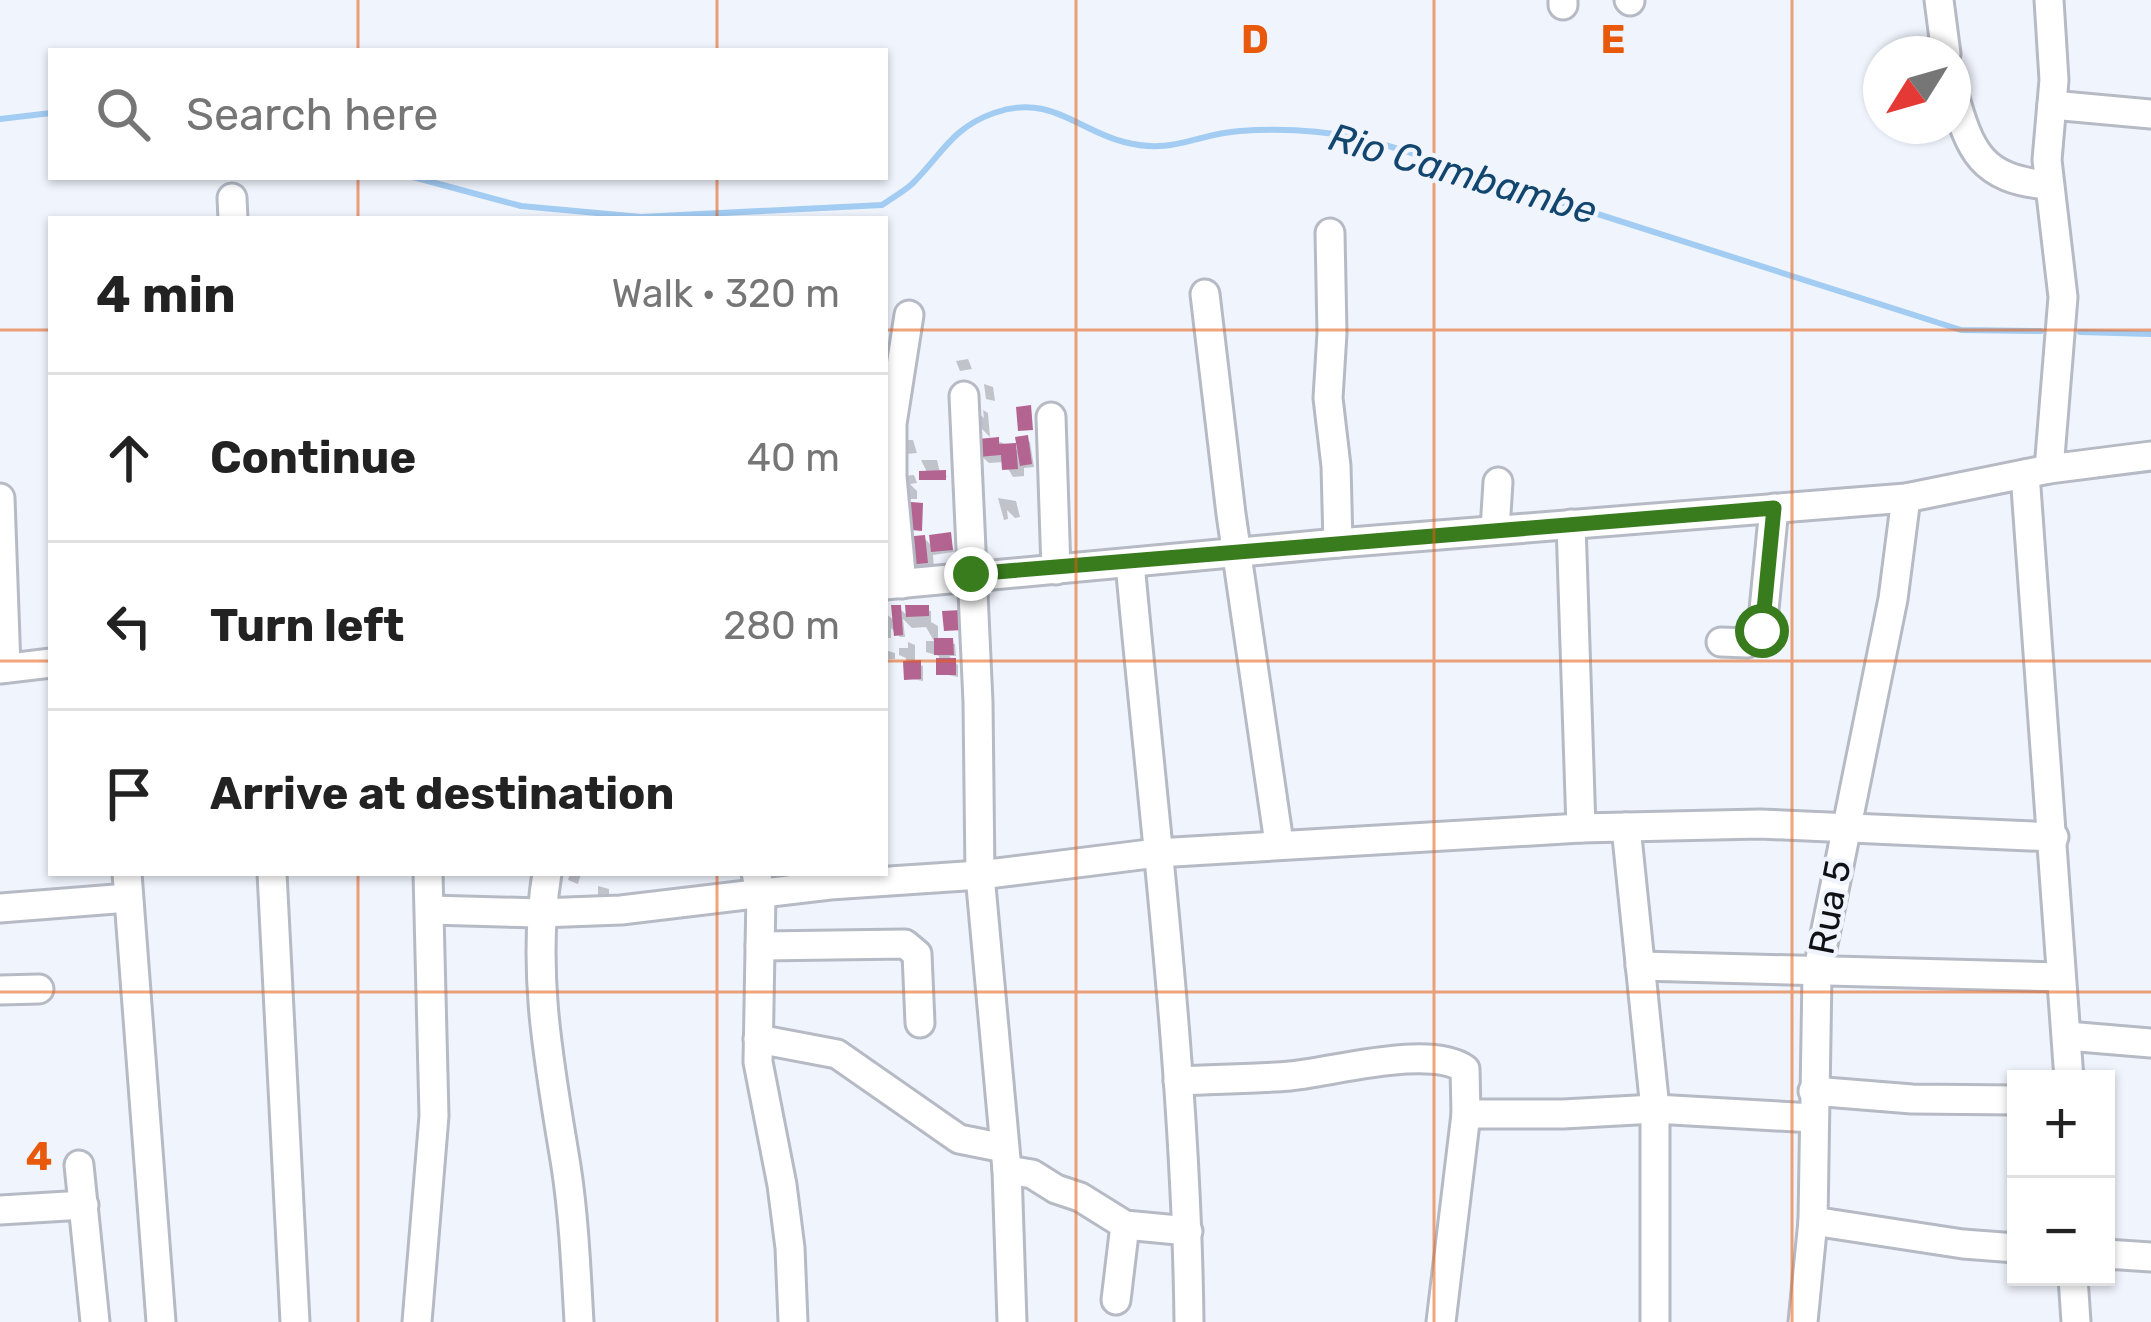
<!DOCTYPE html>
<meta charset="utf-8">
<style>
body{margin:0;font-family:Rubik,sans-serif;background:#f2f2f2;color:#222}
.controls{position:absolute;right:36px;bottom:36px;display:grid;overflow:hidden;border-radius:0px;box-shadow:0 3px 9px #0004}
.controls button{width:108px;height:108px;display:grid;place-items:center;padding:0;border:0;border-bottom:3px solid #e0e0e0;background:#fff;color:#222;font:60px sans-serif}
.compass{position:absolute;left:1863px;top:36px;width:108px;height:108px;border-radius:50%;background:#fff;box-shadow:0 3px 9px #0004;rotate:233deg}
.stop{position:absolute;width:36px;height:36px;margin:-27px;border:9px solid #397c1d;border-radius:50%;background:#fff}
.stop.end{background:#397c1d;border-color:#fff;box-shadow:0 3px 12px #0008}
.list{margin:0;padding:0;list-style:none}
h2{display:flex;justify-content:space-between;align-items:center;height:156px;margin:0;padding:0 48px;font-size:51px}
h2 small{font-size:39px;font-weight:400;color:#767676}
.list li{display:grid;grid-template-columns:78px 1fr auto;gap:36px;align-items:center;box-sizing:border-box;height:168px;padding:0 48px;border-top:3px solid #e0e0e0}
.list b{display:block;font-size:45px;white-space:nowrap}
.list em{font-size:39px;font-style:normal;color:#767676}
.icon{flex:none;width:66px;height:66px;fill:none;stroke:currentColor;stroke-width:2;stroke-linecap:round;stroke-linejoin:round}
.map{position:relative;flex:none;width:2151px;height:1322px;overflow:hidden}
.search{position:absolute;background:#fff;box-shadow:0 3px 9px #0004;left:48px;top:48px;width:840px;height:132px;display:flex;align-items:center;gap:30px;box-sizing:border-box;padding:0 42px;border-radius:0px;color:#767676;font-size:45px}
.panel{position:absolute;background:#fff;box-shadow:0 3px 9px #0004;left:48px;top:216px;width:840px;height:660px;border-radius:0px}
.map>svg:first-child{display:block}
</style>
<div class="map">
<svg width="2151" height="1322" viewBox="0 0 2151 1322">
<rect width="100%" height="100%" fill="#f0f4fd"/>
<g fill="#0003">
<path d="M968,359l4,10 -12,2 -4,-10z"/>
<path d="M984,384l9,3 2,14 -9,-2z"/>
<path d="M975,410l9,8 -1,-8 5,3 2,24 -10,-10 1,15 17,-1 23,11 5,-14 4,4 4,25 -10,1v8l-11,1 -9,-15 -15,1 -9,-8z"/>
<path d="M902,440h11l4,13 -11,1z"/>
<path d="M921,460h16l3,13 8,4h-26l6,-3z"/>
<path d="M914,475l3,8 -7,1 7,7v8h-15l-4,-11h10l-7,-12z"/>
<path d="M998,498l18,3 4,16 -5,1 -8,-8 1,9 -4,1z"/>
<path d="M949,535l5,17 -21,3 1,15 -17,2 -7,-8 14,-26 10,10z"/>
<path d="M899,608l10,9 -1,-9 23,3v11l7,4v15l17,3 1,12h-7l9,9v12l-19,-4v-17l-13,-4v-11h8l-8,-14 -14,1 -9,-9 2,18h-5l-9,-9v10h-6v-25l10,8z"/>
<path d="M908,642l7,3v18l8,3v15l-16,-3 -1,-20 -7,-3v-7h9z"/>
<path d="M885,650l10,3v6h-10z"/>
<path d="M570,873h11l-3,11 -10,-4z"/>
<path d="M598,886l11,3v10l-11,-3z"/>
</g>
<g fill="none" stroke-linecap="round" stroke-linejoin="round">
<g stroke="#a3ccf3" stroke-width="6">
<path d="M0,119l51,-6"/>
<path d="M413,177l108,29 120,11 241,-12c10,-7 21,-13 30,-21 29,-28 39,-56 82,-71 56,-20 83,17 130,29 49,13 71,-8 116,-11 89,-6 142,10 223,40l498,159 80,1"/>
<path d="M2080,332l71,2"/>
</g>
</g>
<g fill="#b46491">
<path d="M1031,405l2,25 -15,1 -2,-24z"/>
<path d="M1028,435l4,29 -12,2 -5,-29z"/>
<path d="M999,437v7l17,-1 2,26 -16,1 -1,-15 -23,2 -11,-17z"/>
<path d="M946,470v10h-27v-9z"/>
<path d="M911,502l12,1 -1,28 -11,-1z"/>
<path d="M951,532l2,18 -22,2 -2,-17z"/>
<path d="M925,535l3,28 -21,2 -3,-28z"/>
<path d="M891,605h10l2,30 -9,1z"/>
<path d="M905,605h24v11l-23,1z"/>
<path d="M962,610l1,20 -19,1 -2,-20z"/>
<path d="M934,638h19l1,17h-20z"/>
<rect x="936" y="658" width="20" height="17"/>
<path d="M921,660v19l-17,1 -1,-19z"/>
</g>
<g fill="none" stroke-linecap="round" stroke-linejoin="round">
<g stroke="#b6bac5" stroke-width="33">
<g id="minor">
<path d="M1629,0l1,1"/>
<path d="M1939,0l7,54"/>
<path d="M2049,0l5,80 -7,80 16,137 -14,172"/>
<path d="M1563,5v-5"/>
<path d="M1953,91c17,61 28,88 95,94"/>
<path d="M2052,105l99,9"/>
<path d="M232,198l1,21"/>
<path d="M1330,233l2,100 -4,65 8,68 2,77"/>
<path d="M1205,294l26,220 48,329"/>
<path d="M964,396l14,306 2,173 27,295 5,152"/>
<path d="M1051,417l5,153"/>
<path d="M2025,474l44,605"/>
<path d="M0,498l6,170"/>
<path d="M1571,524l10,304"/>
<path d="M1495,530l3,-48"/>
<path d="M1130,563c23,252 56,506 59,759"/>
<path d="M902,584l-10,-107v-53l17,-109"/>
<path d="M885,585l453,-42 568,-45 143,-29 102,-13"/>
<path d="M1721,642l26,1 15,-13 12,-122"/>
<path d="M0,669l51,-6"/>
<path d="M1626,827l29,282v213"/>
<path d="M127,873l34,449"/>
<path d="M272,873l23,449"/>
<path d="M547,873c-16,99 3,195 19,293 8,52 10,104 13,156"/>
<path d="M756,873l5,21 -3,168 24,123 8,63 3,74"/>
<path d="M0,908l128,-10"/>
<path d="M430,910l110,3 81,-3 209,-25 150,-10 177,-22 424,-25 179,-4 294,13"/>
<path d="M760,946l145,-2 12,10 3,69"/>
<path d="M1640,966l419,11"/>
<path d="M0,990l39,-1"/>
<path d="M2067,1036l84,7"/>
<path d="M758,1039l79,15 122,85 45,9"/>
<path d="M1178,1081c37,-2 75,-2 112,-5 43,-4 139,-32 175,-7l1,45 -25,208"/>
<path d="M1813,1091l99,8 104,1"/>
<path d="M1466,1114h97l92,-5 158,9"/>
<path d="M79,1165l16,157"/>
<path d="M1007,1170l25,4 24,15 24,8 45,28 63,6"/>
<path d="M0,1210l84,-5"/>
<path d="M1813,1221l150,23 53,4"/>
<path d="M2106,1254l45,3"/>
<path d="M2073,1277l3,45"/>
<path d="M1116,1300l9,-75"/>
<path d="M417,1322l17,-206 -6,-243"/>
<path d="M1803,1322l10,-101 4,-247 76,-375 13,-101"/>
</g>
</g>
<use href="#minor" stroke="#fff" stroke-width="27"/>
</g>
<g fill="none" stroke-linecap="round" stroke-linejoin="round">
<path stroke="#397c1d" stroke-width="15" d="M971,574l803,-66 -12,123"/>
</g>
<path fill="none" stroke="#e8590c" stroke-width="3" stroke-opacity="0.55" d="M358,0v51M717,0v51M1076,0v1322M1434,0v1322M1792,0v1322M358,177v42M717,177v42M0,330h51M885,330h1266M0,661h51M885,661h1266M358,873v449M717,873v449M0,992h2151"/>
<g text-anchor="middle" stroke-width="9" stroke-linejoin="round" paint-order="stroke">
<g font-size="36" fill="#101115" stroke="#f0f4fd">
<text transform="translate(1829 907) rotate(-79)" y="13">Rua 5</text>
</g>
<g font-size="39" font-style="italic" fill="#12466f" stroke="#f0f4fd">
<text transform="translate(1463 173) rotate(16)" y="14">Rio Cambambe</text>
</g>
</g>
<g font-size="39" text-anchor="middle" font-weight="bold" fill="#e8590c" stroke="#f0f4fd" stroke-width="9" stroke-linejoin="round" paint-order="stroke">
<text x="1255" y="53">D</text>
<text x="1613" y="53">E</text>
<text x="39" y="1170">4</text>
</g>
</svg>
<div class="controls">
<button>+</button>
<button>−</button>
</div>
<svg class="compass" viewBox="-18 -18 36 36"><path d="M0-13l5 13h-10z" fill="#e53935"/><path d="M0 13l5-13h-10z" fill="#767676"/></svg>
<div class="stop" style="left:1762px;top:631px"></div>
<div class="stop end" style="left:971px;top:574px"></div>
<div class="search"><svg class="icon" aria-label="search" viewBox="0 0 24 24"><circle cx="10" cy="10" r="6"/><path d="M15 15l6 6"/></svg>Search here</div>
<section class="panel">
<h2>4 min<small>Walk · 320 m</small></h2>
<ul class="list">
<li><svg class="icon" aria-label="ahead" viewBox="0 0 24 24"><path d="M12 20V5M6 11l6-6 6 6"/></svg><div><b>Continue</b></div><em>40 m</em></li>
<li><svg class="icon" aria-label="left" viewBox="0 0 24 24"><path d="M17 20v-9H6M10 6l-5 5 5 5"/></svg><div><b>Turn left</b></div><em>280 m</em></li>
<li><svg class="icon" aria-label="arrive" viewBox="0 0 24 24"><path d="M6 21V4h12l-3 4 3 4H6"/></svg><div><b>Arrive at destination</b></div></li>
</ul>
</section>
</div>
